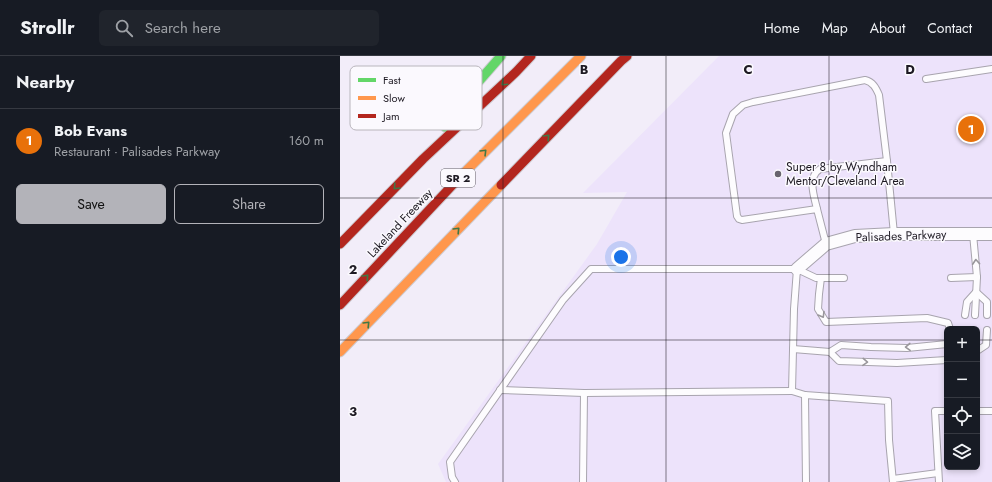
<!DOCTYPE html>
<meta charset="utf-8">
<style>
body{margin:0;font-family:Jost,sans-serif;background:#20242c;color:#f1f3f6}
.controls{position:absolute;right:12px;bottom:12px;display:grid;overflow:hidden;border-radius:6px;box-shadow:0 2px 6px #0003}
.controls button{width:36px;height:36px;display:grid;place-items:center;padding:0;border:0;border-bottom:1px solid #363941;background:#171b24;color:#f1f3f6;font:20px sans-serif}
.you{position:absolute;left:281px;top:201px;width:14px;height:14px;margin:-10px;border:3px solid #fff;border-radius:50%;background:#1a73e8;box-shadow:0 0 0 6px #1a73e833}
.badge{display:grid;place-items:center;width:26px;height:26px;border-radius:50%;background:#b3b3b9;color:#fff;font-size:13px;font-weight:700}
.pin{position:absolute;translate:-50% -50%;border:2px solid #fff;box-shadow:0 1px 4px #0006}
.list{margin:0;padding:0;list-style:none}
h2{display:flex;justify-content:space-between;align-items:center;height:52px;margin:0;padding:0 16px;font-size:17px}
h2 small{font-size:13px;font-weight:400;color:#9ea1a6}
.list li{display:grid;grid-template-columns:26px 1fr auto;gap:12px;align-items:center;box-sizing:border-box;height:64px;padding:0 16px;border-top:1px solid #363941}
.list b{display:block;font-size:15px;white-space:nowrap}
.list p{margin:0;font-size:13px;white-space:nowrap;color:#9ea1a6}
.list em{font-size:13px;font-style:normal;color:#9ea1a6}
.actions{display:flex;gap:8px;padding:12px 16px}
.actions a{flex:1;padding:9px 0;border:1px solid #b3b3b9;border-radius:6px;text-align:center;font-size:14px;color:#b3b3b9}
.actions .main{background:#b3b3b9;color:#111}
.icon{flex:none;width:22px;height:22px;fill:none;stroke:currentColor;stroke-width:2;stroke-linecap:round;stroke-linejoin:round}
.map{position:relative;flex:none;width:652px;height:426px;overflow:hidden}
header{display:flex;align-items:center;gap:24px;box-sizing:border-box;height:56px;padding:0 20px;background:#171b24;border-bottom:1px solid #363941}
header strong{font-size:19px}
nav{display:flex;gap:22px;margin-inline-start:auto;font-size:14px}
.search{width:280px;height:36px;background:#20242c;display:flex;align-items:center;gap:10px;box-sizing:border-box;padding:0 14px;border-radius:6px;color:#9ea1a6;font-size:15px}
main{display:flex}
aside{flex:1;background:#171b24}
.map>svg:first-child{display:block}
</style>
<header>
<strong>Strollr</strong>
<div class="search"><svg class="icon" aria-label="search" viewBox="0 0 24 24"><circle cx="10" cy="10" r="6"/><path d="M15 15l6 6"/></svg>Search here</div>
<nav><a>Home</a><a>Map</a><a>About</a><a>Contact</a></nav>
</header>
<main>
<aside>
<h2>Nearby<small></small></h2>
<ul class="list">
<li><span class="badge" style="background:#e8710a">1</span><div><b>Bob Evans</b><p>Restaurant · Palisades Parkway</p></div><em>160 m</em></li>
</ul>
<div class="actions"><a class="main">Save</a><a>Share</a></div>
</aside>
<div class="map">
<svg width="652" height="426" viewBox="0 0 652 426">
<rect width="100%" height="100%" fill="#f2edf9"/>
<path fill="#ede3fb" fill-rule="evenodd" d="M379,0h273v426h-546l-8,-18 159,-220 30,-52 -44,1zM607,273h30v138h-30z"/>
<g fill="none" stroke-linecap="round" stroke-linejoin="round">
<g stroke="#a8a4ae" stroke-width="8">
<g id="lane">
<path d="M586,23l66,-10"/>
<path d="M477,153c-3,-13 -10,-32 3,-40l67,-8"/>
<path d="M633,178l4,43 -2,38"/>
<path d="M486,188l-9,-35 -75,11 -3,-1 -2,-3 -11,-83 7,-19 10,-9 10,-3 112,-22c8,2 11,8 14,15l8,66 7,73"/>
<path d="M457,213l-3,40 -2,82 13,4 83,6 1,39 4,42"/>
<path d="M481,222l-2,16 -1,15 8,13 101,-4 21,5 2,6"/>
<path d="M611,222l26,-1"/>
<path d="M625,259l2,-13 9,-10 11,10v13"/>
<path d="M453,293l37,3 11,-7 30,2 36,1 40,-4"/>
<path d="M637,295l9,-6 1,-15"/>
<path d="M490,296l9,9 58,2 50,-3"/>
<path d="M160,334l84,3"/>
<path d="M465,339l1,87"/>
<path d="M637,355h15"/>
<path d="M553,423l45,-6"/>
<path d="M115,426l-3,-5 -2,-15 113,-162 28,-31h206l19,9h28"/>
<path d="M243,426l1,-89 208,-2"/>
<path d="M599,426l-4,-71h12"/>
</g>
</g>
<g stroke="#a8a4ae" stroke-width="14">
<path id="street" d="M457,213l29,-25 29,-8 39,-2h98"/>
</g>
<g stroke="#cdcbd1" stroke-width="11">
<path id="fast" d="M105,71l21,-31 35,-40"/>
</g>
<g stroke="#cdcbd1" stroke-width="11">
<g id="slow">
<path d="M120,121l121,-121"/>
<path d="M0,296l161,-167"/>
</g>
</g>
<g stroke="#cdcbd1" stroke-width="11">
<g id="jam">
<path d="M161,129l120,-124 6,-5"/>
<path d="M0,188l83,-85 93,-87 15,-16"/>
<path d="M0,249l120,-128"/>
</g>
</g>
<use href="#lane" stroke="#fdfcfe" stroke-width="6"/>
<use href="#street" stroke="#fdfcfe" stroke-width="12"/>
<use href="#fast" stroke="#63d668" stroke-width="9"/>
<use href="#slow" stroke="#ff974d" stroke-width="9"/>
<use href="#jam" stroke="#b3261e" stroke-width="9"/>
</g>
<defs><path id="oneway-chevron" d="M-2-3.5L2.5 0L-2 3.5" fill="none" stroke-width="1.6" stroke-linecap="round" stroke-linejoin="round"/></defs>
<g stroke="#407846">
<use href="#oneway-chevron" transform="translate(164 27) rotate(137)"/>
<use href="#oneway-chevron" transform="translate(207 81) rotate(-46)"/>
<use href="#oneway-chevron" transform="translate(144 96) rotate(-45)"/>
<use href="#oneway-chevron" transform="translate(56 131) rotate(134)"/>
<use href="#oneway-chevron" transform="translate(117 174) rotate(-46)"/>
<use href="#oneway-chevron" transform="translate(26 221) rotate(-47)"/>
<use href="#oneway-chevron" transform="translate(27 268) rotate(-46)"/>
</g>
<g stroke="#99969b">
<use href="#oneway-chevron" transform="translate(636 206) rotate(-94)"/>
<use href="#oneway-chevron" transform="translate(482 259) rotate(59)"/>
<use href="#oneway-chevron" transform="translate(568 291) rotate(178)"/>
<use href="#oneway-chevron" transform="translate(525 306) rotate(3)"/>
</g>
<path fill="none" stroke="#1e1a23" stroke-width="1" stroke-opacity="0.55" d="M163,0v426M326,0v426M489,0v426M0,142h652M0,284h607M637,284h15"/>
<circle fill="#68646e" stroke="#fbf9fe" stroke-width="1.5" cx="438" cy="118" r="4"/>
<g text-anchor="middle" stroke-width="3" stroke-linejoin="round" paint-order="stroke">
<rect fill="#fbf9fe" stroke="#605d65" stroke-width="1" x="101" y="113" width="34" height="18" rx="3"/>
<g font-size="11" font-weight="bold" fill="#1e1a23">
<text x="118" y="126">SR 2</text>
</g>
<g font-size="12" fill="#1e1a23" stroke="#fbf9fe" text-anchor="start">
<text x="446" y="115">Super 8 by Wyndham<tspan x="446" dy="14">Mentor/Cleveland Area</tspan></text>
</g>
<g font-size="12" fill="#1e1a23" stroke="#fbf9fe">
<text transform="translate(60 167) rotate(-47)" y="4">Lakeland Freeway</text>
<text transform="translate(561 180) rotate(-2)" y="4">Palisades Parkway</text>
</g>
</g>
<rect x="10" y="10" width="132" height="64" rx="6" fill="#fbf9fe" stroke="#b9b6bc" stroke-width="1"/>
<rect x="18" y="22" width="18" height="4" fill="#63d668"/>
<rect x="18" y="40" width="18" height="4" fill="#ff974d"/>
<rect x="18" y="58" width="18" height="4" fill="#b3261e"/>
<g font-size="11" fill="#1e1a23">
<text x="43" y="28">Fast</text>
<text x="43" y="46">Slow</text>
<text x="43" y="64">Jam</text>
</g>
<g font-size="13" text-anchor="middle" font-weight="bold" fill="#1e1a23" stroke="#fbf9fe" stroke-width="3" stroke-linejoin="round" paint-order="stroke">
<text x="244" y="18">B</text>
<text x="408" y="18">C</text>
<text x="570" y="18">D</text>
<text x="13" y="218">2</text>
<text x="13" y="360">3</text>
</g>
</svg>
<div class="controls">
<button>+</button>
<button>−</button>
<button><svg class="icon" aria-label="locate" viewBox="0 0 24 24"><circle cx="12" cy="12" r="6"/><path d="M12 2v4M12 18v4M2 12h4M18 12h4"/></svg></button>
<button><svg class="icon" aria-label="layers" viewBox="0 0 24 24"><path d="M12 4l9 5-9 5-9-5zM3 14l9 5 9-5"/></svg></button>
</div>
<div class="you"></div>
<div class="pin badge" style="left:631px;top:73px;background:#e8710a">1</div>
</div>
</main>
